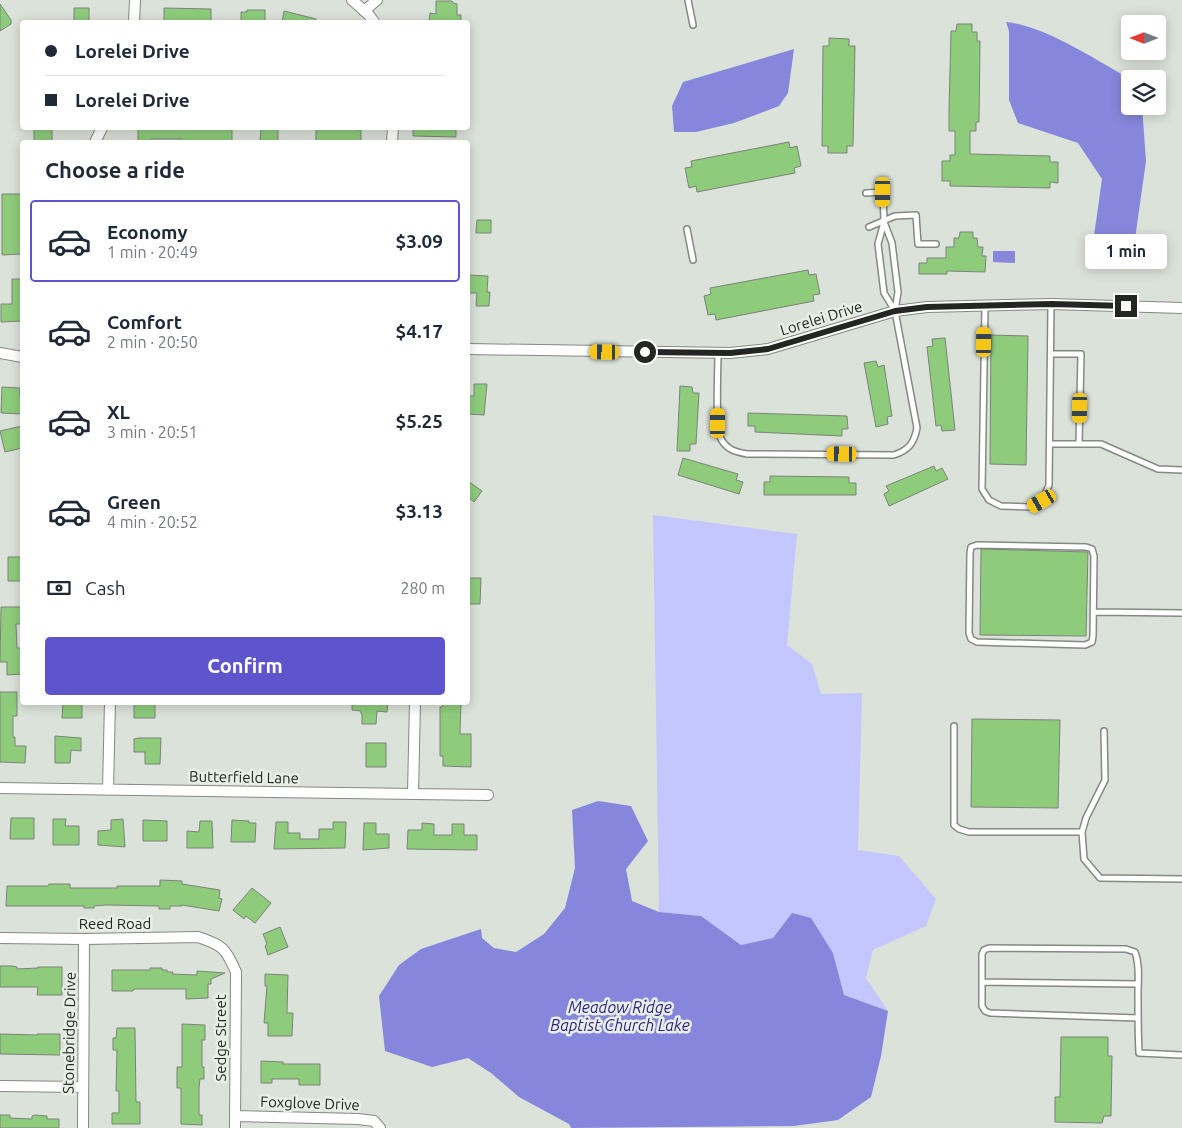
<!DOCTYPE html>
<meta charset="utf-8">
<style>
body{margin:0;font-family:Ubuntu,sans-serif;background:#f2f2f3;color:#1f2937;height:100vh;display:flex;flex-direction:column;font-size:19px;white-space:nowrap}
*{box-sizing:border-box;margin:0}
p{font-size:16px;color:#747a83}
.icon{flex:none;width:28px;height:28px;fill:none;stroke:currentColor;stroke-width:2;stroke-linecap:round;stroke-linejoin:round}
.map{position:relative;flex:1;overflow:hidden}
.sheet{position:absolute;left:20px;top:140px;width:450px;height:565px;display:flex;flex-direction:column;background:#fff;border-radius:5px;box-shadow:0 2px 12px #0003}
.sheet>*{flex:none}
.top-card{position:absolute;left:20px;top:20px;width:450px;height:110px;border-radius:5px;box-shadow:0 2px 12px #0003;display:grid;align-content:center;height:110px;padding:0 25px;background:#fff}
.needle{width:32px;rotate:270deg}
.controls{position:absolute;left:1121px;top:15px;display:grid;gap:10px}
.controls a{display:grid;place-items:center;width:45px;height:45px;border-radius:5px;background:#fff;box-shadow:0 2px 12px #0003;font-size:25px}
.end{position:absolute;width:22px;height:22px;margin:-11px;border:6px solid #232622;background:#fff;box-shadow:0 0 0 2px #fff}
.from{border-radius:50%}
.bubble{position:absolute;height:35px;border-radius:5px;background:#fff;box-shadow:0 2px 12px #0003;font-size:16px;font-weight:700;line-height:35px;text-align:center}
.car{position:absolute;width:15px;height:30px;margin:-15px -8px;border-radius:6px;box-shadow:0 0 4px 1px #0007;background:linear-gradient(#f5c518 24%,#345 0 40%,#f5c518 0 76%,#345 0 86%,#f5c518 0)}
.top-card b{display:flex;align-items:center;gap:18px;height:48px;font-size:19px}
.top-card b+b{border-top:1px solid #e0e1e3}
.top-card i{width:12px;height:12px;background:#1f2937}
ul{padding:0;list-style:none}
li{display:flex;align-items:center;gap:15px;height:82px;margin:0 10px 8px;padding:0 15px;border:2px solid transparent;border-radius:5px}
li div{flex:1}
li b{display:block;font-size:19px}
li em{font-style:normal;font-weight:700}
li.selected{border-color:#5e55cd}
li>.icon{width:45px;height:45px;stroke-width:1.5}
h2{padding:0 25px;font-size:22px;line-height:60px}
.pay{display:flex;align-items:center;gap:12px;height:55px;padding:0 25px;font-size:19px}
.pay p{margin-inline-start:auto}
.action{display:flex;gap:10px;margin-top:auto;padding:10px 25px}
.action a{flex:1;height:58px;border-radius:5px;background:#5e55cd;color:#fff;font-size:20px;font-weight:700;line-height:58px;text-align:center}
.map>svg:first-child{display:block}
</style>
<div class="map">
<svg width="1182" height="1128" viewBox="0 0 1182 1128">
<rect width="100%" height="100%" fill="#dbe2d9"/>
<path fill="#c4c7fe" d="M653,515L797,534L787,645L812,664L821,694L862,693L858,850L899,856L936,899L926,926L873,950L866,978L888,1011L844,995L833,953L792,913L773,939L741,945L701,916L659,912Z"/>
<path fill="#8687dc" d="M1006,22C1045,26 1096,60 1130,79V106H1142L1146,161L1135,239L1100,242L1094,236L1102,179L1078,143L1018,123L1009,100V31Z
M794,49L788,93L779,106L734,123L696,132H674L672,106L683,82Z
M993,251H1015V263L993,262Z
M598,801L631,806L648,841L626,869L632,901L659,912L701,916L741,945L773,938L792,913L811,918L833,953L844,995L888,1011L881,1056L871,1097L838,1120L794,1126L571,1128L569,1124L519,1097L491,1073L468,1058L432,1067L385,1051L379,996L399,965L421,949L481,929L482,938L494,948L516,952L544,934L565,908L575,868L572,810Z"/>
<path fill="#8ecc7c" stroke="#7c837a" d="M436,1H452L453,3L457,4V15H461V22H429L430,13L436,14Z
M0,4L11,20V24L0,31Z
M74,8H89V22H74Z
M164,8L211,9V22H164Z
M247,10H265V22H241V12H247Z
M284,11L316,19V22H282Z
M957,24H972V32H977V41H980L979,122H976V131H970V154L1050,156V162H1058V183L1050,182V188L950,186V181H942V161H950V155H955V131H949V109L951,31H956Z
M829,38L849,39V46H855L853,146H847V153H828V146H822L823,46H829Z
M34,128H52V142H34Z
M138,128H232V141L181,142V139H151V142H138Z
M261,128H278V141H260Z
M316,128H359V130H361V142H316Z
M413,128H456V137L413,136Z
M789,142L790,148L797,146L801,166L794,168L795,173L697,192L696,186L689,188L685,168L692,167L691,161Z
M2,194H22L21,254L2,255Z
M477,220H491V233H476Z
M960,232H973V238H977L978,247H983L982,256H986L985,272L947,271V274H919V263H927V258H946V247H954V238H959Z
M808,270L809,275L816,274L820,294L813,295L814,301L716,320L715,314L708,315L704,296L711,294L710,288Z
M468,275L488,276L487,292H490L489,306H476L477,293H468Z
M12,279H22V321L1,322V304H12Z
M991,335L1028,336L1026,465L990,464Z
M945,338L955,430L942,431L941,425L936,426L927,347L933,346L932,339Z
M876,361L878,367L884,365L892,416L887,417L888,424L876,427L864,363Z
M474,384H487L484,415L468,414V396H474Z
M680,386L692,387L693,393H699L696,444H690V451H677Z
M2,387L20,388V397H22V414L1,413Z
M748,413L847,416L848,429H842V436L755,432V426H748Z
M22,426V448L5,452L0,431Z
M683,458L738,474L736,480L743,482L739,494L678,475Z
M934,466L936,471L942,468L948,479L889,506L884,494L889,491L886,486Z
M770,476L849,477V483H856V495H764V482H770Z
M468,481L482,491L474,502L468,497Z
M981,549L1088,552L1086,636L980,635Z
M8,557H22V581H8Z
M468,578H481L480,604H468Z
M1,607H22V624H16L17,648H22V674L7,675V662H0Z
M0,692H17V716H13V737H15V746H26L25,763L0,762Z
M63,702L82,703V718H62Z
M134,702H155V718H134Z
M352,702H388L387,712L377,711L376,724H362V714H361V711L352,710Z
M443,702H461L460,734H471V767L443,766V756H440V707H442Z
M972,719L1060,720L1058,808L971,807Z
M55,736L81,738V751L71,750L70,763H55Z
M138,738H161L160,764H145V752H134V739Z
M366,743H386V767H366Z
M11,818H34V839H10Z
M53,819H66L65,826H79V845H53Z
M123,819L125,847L98,845V831L111,830V820Z
M143,820L167,821V841H143Z
M232,820L249,821V823H256L255,842H231Z
M200,821H212L213,848H187V831L199,832Z
M276,822H288V833H300V839H319V829H333V822H346L345,848L274,849Z
M364,823H376V834H389V848L363,850Z
M422,823L434,824V835H452V824H464V835H477V850L407,849L408,830H422Z
M160,880L182,881V884L220,890L219,898L222,899L219,911L182,905V906H170V909H159V906L106,905L94,906V908H84V906H6L7,886H48L49,884H70V888H117V886H160Z
M252,888L271,903L255,923L246,916L244,919L233,910Z
M280,927L288,947L268,955L265,946L267,944L263,934Z
M0,966H12L17,967V969L38,968V967H62V995H37L38,987H0Z
M150,968H162V970H167V972H173L172,974L197,975V971L225,973L211,979V984H208V998L186,999V989H134L133,991H112V970H150Z
M265,974L288,975L287,1013H293L292,1036H268V1023H264L267,986H265Z
M182,1024L205,1025V1040H202V1067H204V1079H200L199,1088V1115H202V1125L181,1124V1088H177V1067H182Z
M117,1028H135L136,1102H140V1124H112V1113H119V1091H116L117,1050H113V1038H116Z
M0,1034L37,1035V1034H60V1055L0,1054Z
M1061,1037H1108V1056H1112L1111,1116H1104L1102,1123L1055,1122V1097H1060Z
M261,1061L283,1062V1064H320V1085H299V1079H272V1083H261Z
M0,1115H10V1118L32,1119V1116L35,1115L47,1116V1119H59V1128H0Z"/>
<g fill="none" stroke-linecap="round" stroke-linejoin="round">
<g stroke="#838a81" stroke-width="8">
<path id="service" d="M688,0L693,25
M866,193L883,192L884,222L878,244L884,293L895,311
M869,227L895,216L916,215L918,244H936
M687,229L693,260
M985,306L982,489L989,500L1001,506L1032,507L1042,501L1049,485L1051,304
M718,353C718,370 715,428 721,439C727,450 736,452 747,454L894,455C909,450 914,443 917,428L895,311L898,292L892,243L884,222
M1051,354H1081L1079,444
M1050,444H1101L1158,469L1182,470
M977,545L1086,547L1092,549L1094,556L1093,636L1092,642L1085,645L977,642L971,639L969,633L970,553L971,547Z
M1094,612L1182,613
M954,726V825L959,829L969,832H1082
M1104,731L1105,780L1086,818L1082,832L1084,859L1100,878L1182,879
M982,982L1138,984
M1138,1018L990,1013L985,1011L982,1006V954L984,950L989,948L1126,949L1135,952C1140,965 1138,980 1138,994C1138,1014 1138,1033 1139,1053L1182,1055"/>
</g>
<g stroke="#838a81" stroke-width="12">
<path id="minor" d="M352,0L369,15L374,22
M364,11L377,0
M134,22L135,0
M95,142L102,128
M392,142L393,128
M468,349L730,353L768,349L895,311L927,307L1051,304L1182,308
M0,353L22,357
M0,788L488,795
M108,790L110,702
M413,794L415,702
M0,938L84,939L198,937C223,945 226,949 236,972L235,1128
M0,1086L83,1087
M235,1116L358,1119L374,1121L380,1128
M83,1128L84,939"/>
</g>
<use href="#service" stroke="#fff" stroke-width="5"/>
<use href="#minor" stroke="#fff" stroke-width="10"/>
</g>
<g fill="none" stroke-linecap="round" stroke-linejoin="round">
<path stroke="#232622" stroke-width="6" d="M645,352L730,353L768,349L895,311L927,307L1052,304L1126,306"/>
</g>
<g text-anchor="middle" dominant-baseline="central" stroke-width="5" stroke-linejoin="round" paint-order="stroke">
<g font-size="15" fill="#232622" stroke="#e8f0e6">
<text transform="translate(821 318) rotate(-17)">Lorelei Drive</text>
<text transform="translate(244 777) rotate(1)">Butterfield Lane</text>
<text x="115" y="923">Reed Road</text>
<text transform="translate(69 1033) rotate(-89)">Stonebridge Drive</text>
<text transform="translate(220 1038) rotate(-90)">Sedge Street</text>
<text transform="translate(310 1103) rotate(2)">Foxglove Drive</text>
</g>
<g font-size="16" font-style="italic" fill="#301f82" stroke="#e8f0e6">
<text x="620" y="1007">Meadow Ridge<tspan x="620" dy="18">Baptist Church Lake</tspan></text>
</g>
</g>
</svg>
<div class="controls">
<a><svg class="needle" viewBox="-14 -14 28 28"><path d="M0-13l5 13h-10z" fill="#e53935"/><path d="M0 13l5-13h-10z" fill="#747a83"/></svg></a>
<a><svg class="icon" aria-label="layers" viewBox="0 0 24 24"><path d="M12 4l9 5-9 5-9-5zM3 14l9 5 9-5"/></svg></a>
</div>
<i class="end from" style="left:645px;top:352px"></i>
<i class="end" style="left:1126px;top:306px"></i>
<div class="bubble" style="left:1085px;top:234px;width:82px">1 min</div>
<i class="car" style="left:883px;top:192px;rotate:180deg"></i>
<i class="car" style="left:984px;top:342px;rotate:1deg"></i>
<i class="car" style="left:605px;top:352px;rotate:271deg"></i>
<i class="car" style="left:1080px;top:408px;rotate:181deg"></i>
<i class="car" style="left:718px;top:423px;rotate:0deg"></i>
<i class="car" style="left:842px;top:454px;rotate:271deg"></i>
<i class="car" style="left:1042px;top:501px;rotate:240deg"></i>
<div class="top-card">
<b><i class="from"></i>Lorelei Drive</b>
<b><i></i>Lorelei Drive</b>
</div>
<section class="sheet">
<h2>Choose a ride</h2>
<ul>
<li class="selected"><svg class="icon" aria-label="car" viewBox="0 0 24 24"><path d="M5 17H2v-5l4-1 3-4h7l3 4 3 1v5h-3M9 17h6M6 11h13"/><circle cx="7" cy="17" r="2"/><circle cx="17" cy="17" r="2"/></svg><div><b>Economy</b><p>1 min · 20:49</p></div><em>$3.09</em></li>
<li><svg class="icon" aria-label="car" viewBox="0 0 24 24"><path d="M5 17H2v-5l4-1 3-4h7l3 4 3 1v5h-3M9 17h6M6 11h13"/><circle cx="7" cy="17" r="2"/><circle cx="17" cy="17" r="2"/></svg><div><b>Comfort</b><p>2 min · 20:50</p></div><em>$4.17</em></li>
<li><svg class="icon" aria-label="car" viewBox="0 0 24 24"><path d="M5 17H2v-5l4-1 3-4h7l3 4 3 1v5h-3M9 17h6M6 11h13"/><circle cx="7" cy="17" r="2"/><circle cx="17" cy="17" r="2"/></svg><div><b>XL</b><p>3 min · 20:51</p></div><em>$5.25</em></li>
<li><svg class="icon" aria-label="car" viewBox="0 0 24 24"><path d="M5 17H2v-5l4-1 3-4h7l3 4 3 1v5h-3M9 17h6M6 11h13"/><circle cx="7" cy="17" r="2"/><circle cx="17" cy="17" r="2"/></svg><div><b>Green</b><p>4 min · 20:52</p></div><em>$3.13</em></li>
</ul>
<div class="pay"><svg class="icon" aria-label="cash" viewBox="0 0 24 24"><path d="M3 7h18v10H3z"/><circle cx="12" cy="12" r="2"/></svg>Cash<p>280 m</p></div>
<div class="action"><a>Confirm</a></div>
</section>
</div>
